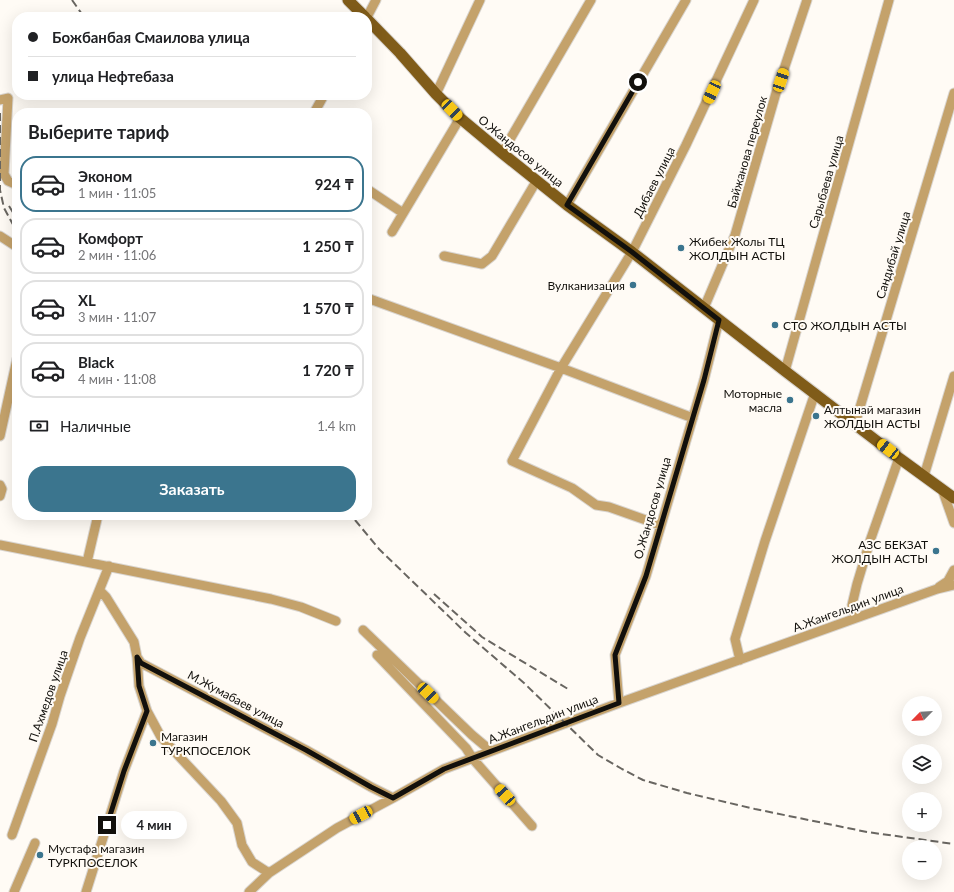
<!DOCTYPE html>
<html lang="ru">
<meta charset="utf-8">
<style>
body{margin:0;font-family:Lato,sans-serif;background:#f6f6f6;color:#202124;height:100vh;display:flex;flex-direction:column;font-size:15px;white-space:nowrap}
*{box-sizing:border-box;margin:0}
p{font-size:13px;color:#757577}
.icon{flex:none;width:22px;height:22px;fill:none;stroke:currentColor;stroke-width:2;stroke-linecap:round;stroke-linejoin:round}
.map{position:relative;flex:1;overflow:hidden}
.drawer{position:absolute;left:12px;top:108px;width:360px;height:412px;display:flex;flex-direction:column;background:#fff;border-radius:16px;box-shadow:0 4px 16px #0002}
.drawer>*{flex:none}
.guide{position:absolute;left:12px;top:12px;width:360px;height:88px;border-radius:16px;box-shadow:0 4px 16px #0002;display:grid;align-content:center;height:88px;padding:0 16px;background:#fff}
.needle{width:26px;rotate:246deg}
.tools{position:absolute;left:902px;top:696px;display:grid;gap:8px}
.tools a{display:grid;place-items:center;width:40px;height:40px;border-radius:50%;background:#fff;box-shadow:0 4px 16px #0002;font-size:20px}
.end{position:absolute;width:18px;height:18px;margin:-9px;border:5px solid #12100c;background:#fff;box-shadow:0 0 0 2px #fff}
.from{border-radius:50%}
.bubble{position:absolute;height:28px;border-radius:14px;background:#fff;box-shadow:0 4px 16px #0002;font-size:13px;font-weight:700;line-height:28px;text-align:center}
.car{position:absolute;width:12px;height:24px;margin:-12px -6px;border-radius:5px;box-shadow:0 0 3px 1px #0007;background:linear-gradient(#f5c518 24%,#345 0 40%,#f5c518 0 76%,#345 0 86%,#f5c518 0)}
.guide b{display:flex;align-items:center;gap:14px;height:38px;font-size:15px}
.guide b+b{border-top:1px solid #e0e0e0}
.guide i{width:10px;height:10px;background:#202124}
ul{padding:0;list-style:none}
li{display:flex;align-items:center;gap:12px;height:56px;margin:0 8px 6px;padding:0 8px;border:2px solid #e0e0e0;border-radius:16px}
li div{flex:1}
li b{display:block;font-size:15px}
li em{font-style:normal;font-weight:700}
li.current{border-color:#3b758e}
li>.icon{width:36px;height:36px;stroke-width:1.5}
h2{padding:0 16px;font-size:18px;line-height:48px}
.pay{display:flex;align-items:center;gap:10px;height:44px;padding:0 16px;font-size:15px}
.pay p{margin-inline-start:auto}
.primary-button{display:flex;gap:8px;margin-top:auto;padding:8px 16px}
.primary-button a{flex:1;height:46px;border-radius:16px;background:#3b758e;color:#fff;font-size:16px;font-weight:700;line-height:46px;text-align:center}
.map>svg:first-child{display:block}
</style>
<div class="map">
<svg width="954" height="892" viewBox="0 0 954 892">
<rect width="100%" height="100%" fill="#fffbf5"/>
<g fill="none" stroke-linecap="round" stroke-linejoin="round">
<g stroke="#d9d5d0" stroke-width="11">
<path id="minor" d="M367,17L376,0
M436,94L480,0
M0,100L8,98L4,174L8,181L17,185
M314,113L324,95
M502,153L591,0
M367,189L403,213
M567,205L686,0
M392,232L460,118
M0,236L17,247
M444,256L482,264L492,256L537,180
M367,298L561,368L693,418
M704,308L735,235L776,93L807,0
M785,371L889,0
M855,424L954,93
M0,436L17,359
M924,476L954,376
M0,485L2,489L0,496
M942,489L954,523
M660,525L609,507L596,505L572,488L512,461L561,368L632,252L686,145L754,0
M0,545L271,599L301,607L336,621
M87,562L98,515
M939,587L948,581L954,570
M100,591L106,597L134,642L137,657L141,663L306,750L371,787L393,798
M855,618L852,605L857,584L870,541L899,458
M363,630L472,735L491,751
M377,655L466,748L473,759L532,826
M137,657L139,686L147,711L161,737L221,801L237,823L242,845L252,862L269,873
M740,660L735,639L765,541L815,393
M619,703L615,655L646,576L704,380L719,320
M12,835L52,724L60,696L80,638L109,566
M14,892L35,843
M86,892L124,771L147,711
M249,892L269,873L337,828L393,798L444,769L619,703L937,589L954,585"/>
</g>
<g stroke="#d9d5d0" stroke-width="13">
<path id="major" d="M348,0L365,17
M367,19L400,53L436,94L460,118L502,153L567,205L632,252L785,371L899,458L954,498"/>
</g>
<use href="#minor" stroke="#c4a26b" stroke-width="9"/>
<use href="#major" stroke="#805c19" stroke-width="11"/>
<path stroke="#696661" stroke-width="2" stroke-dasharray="8 4" stroke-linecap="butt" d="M72,0L84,17
M0,113V190L4,208L17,232
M9,206L17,219
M355,520L379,549L466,633L524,683L598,755L622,769L643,780L687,793L755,809L867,832L954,844
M434,594L482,637L568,689"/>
</g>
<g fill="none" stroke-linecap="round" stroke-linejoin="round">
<path stroke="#12100c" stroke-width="5" d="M107,825L124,771L147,711L139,686L137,657L141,663L306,750L371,787L393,798L444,769L619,703L615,655L646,576L704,380L719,320L632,252L567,205L638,82"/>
</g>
<g fill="#3b758e" stroke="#fffbf5" stroke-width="1.5">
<circle cx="681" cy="248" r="4"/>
<circle cx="633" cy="285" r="4"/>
<circle cx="775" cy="325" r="4"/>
<circle cx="790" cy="400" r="4"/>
<circle cx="816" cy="416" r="4"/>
<circle cx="936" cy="551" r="4"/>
<circle cx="153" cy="743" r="4"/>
<circle cx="40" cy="855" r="4"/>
</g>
<g text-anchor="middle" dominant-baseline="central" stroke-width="4" stroke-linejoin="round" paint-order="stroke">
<g font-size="12" fill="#12100c" stroke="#fffbf5">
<text transform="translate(521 151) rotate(39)">О.Жандосов улица</text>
<text transform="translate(747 152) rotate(-74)">Байжанова переулок</text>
<text transform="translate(654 182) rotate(-63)">Дибаев улица</text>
<text transform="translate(826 182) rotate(-74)">Сарыбаева улица</text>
<text transform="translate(893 255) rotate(-73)">Сандибай улица</text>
<text transform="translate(652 508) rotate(-74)">О.Жандосов улица</text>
<text transform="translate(848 608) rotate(-20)">А.Жангельдин улица</text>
<text transform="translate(48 696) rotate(-71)">П.Ахмедов улица</text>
<text transform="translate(236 699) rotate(28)">М.Жумабаев улица</text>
<text transform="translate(543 719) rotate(-21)">А.Жангельдин улица</text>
</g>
<g font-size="12" fill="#12100c" stroke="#fffbf5" text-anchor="start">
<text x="689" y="241">Жибек Жолы ТЦ<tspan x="689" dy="14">ЖОЛДЫН АСТЫ</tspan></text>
<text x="625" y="285" text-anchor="end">Вулканизация</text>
<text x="783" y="325">СТО ЖОЛДЫН АСТЫ</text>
<text x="782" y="393" text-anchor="end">Моторные<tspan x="782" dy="14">масла</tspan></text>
<text x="824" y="409">Алтынай магазин<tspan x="824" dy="14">ЖОЛДЫН АСТЫ</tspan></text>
<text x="928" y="544" text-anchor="end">АЗС БЕКЗАТ<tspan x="928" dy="14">ЖОЛДЫН АСТЫ</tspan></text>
<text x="161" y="736">Магазин<tspan x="161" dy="14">ТУРКПОСЕЛОК</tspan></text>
<text x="48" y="848">Мустафа магазин<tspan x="48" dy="14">ТУРКПОСЕЛОК</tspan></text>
</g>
</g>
</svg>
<div class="tools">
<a><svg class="needle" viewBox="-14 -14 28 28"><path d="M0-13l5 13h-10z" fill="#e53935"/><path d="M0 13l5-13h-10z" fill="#757577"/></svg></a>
<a><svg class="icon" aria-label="layers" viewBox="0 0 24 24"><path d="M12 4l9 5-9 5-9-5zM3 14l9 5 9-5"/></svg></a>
<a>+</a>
<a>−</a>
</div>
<i class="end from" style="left:638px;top:82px"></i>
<i class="end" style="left:107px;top:825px"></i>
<div class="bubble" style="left:121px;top:811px;width:66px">4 мин</div>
<i class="car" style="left:781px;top:80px;rotate:18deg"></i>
<i class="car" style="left:712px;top:92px;rotate:205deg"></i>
<i class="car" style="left:452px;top:110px;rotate:136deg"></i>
<i class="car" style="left:888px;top:449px;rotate:308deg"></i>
<i class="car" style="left:428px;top:693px;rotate:134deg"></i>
<i class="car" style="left:505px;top:795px;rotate:318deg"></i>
<i class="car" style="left:361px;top:815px;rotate:242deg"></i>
<div class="guide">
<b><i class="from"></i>Божбанбая Смаилова улица</b>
<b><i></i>улица Нефтебаза</b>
</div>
<section class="drawer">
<h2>Выберите тариф</h2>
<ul>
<li class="current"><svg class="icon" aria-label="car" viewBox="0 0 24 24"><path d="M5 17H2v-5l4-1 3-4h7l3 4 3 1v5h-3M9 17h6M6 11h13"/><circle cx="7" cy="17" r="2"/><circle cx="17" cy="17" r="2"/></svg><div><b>Эконом</b><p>1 мин · 11:05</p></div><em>924 ₸</em></li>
<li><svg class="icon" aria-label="car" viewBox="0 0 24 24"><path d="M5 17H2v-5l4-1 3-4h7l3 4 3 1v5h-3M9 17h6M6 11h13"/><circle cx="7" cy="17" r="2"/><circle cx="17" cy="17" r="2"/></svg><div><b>Комфорт</b><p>2 мин · 11:06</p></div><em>1 250 ₸</em></li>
<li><svg class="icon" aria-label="car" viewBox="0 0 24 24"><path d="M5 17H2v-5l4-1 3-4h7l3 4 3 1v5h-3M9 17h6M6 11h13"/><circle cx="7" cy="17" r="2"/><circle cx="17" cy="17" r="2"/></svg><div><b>XL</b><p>3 мин · 11:07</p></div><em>1 570 ₸</em></li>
<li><svg class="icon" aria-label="car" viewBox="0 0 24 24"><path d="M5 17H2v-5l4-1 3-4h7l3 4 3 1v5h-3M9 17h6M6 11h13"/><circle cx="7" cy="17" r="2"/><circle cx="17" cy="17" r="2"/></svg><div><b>Black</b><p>4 мин · 11:08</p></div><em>1 720 ₸</em></li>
</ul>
<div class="pay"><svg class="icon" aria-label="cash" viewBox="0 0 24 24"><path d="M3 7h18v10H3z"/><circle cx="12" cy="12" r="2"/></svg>Наличные<p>1.4 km</p></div>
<div class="primary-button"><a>Заказать</a></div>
</section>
</div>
